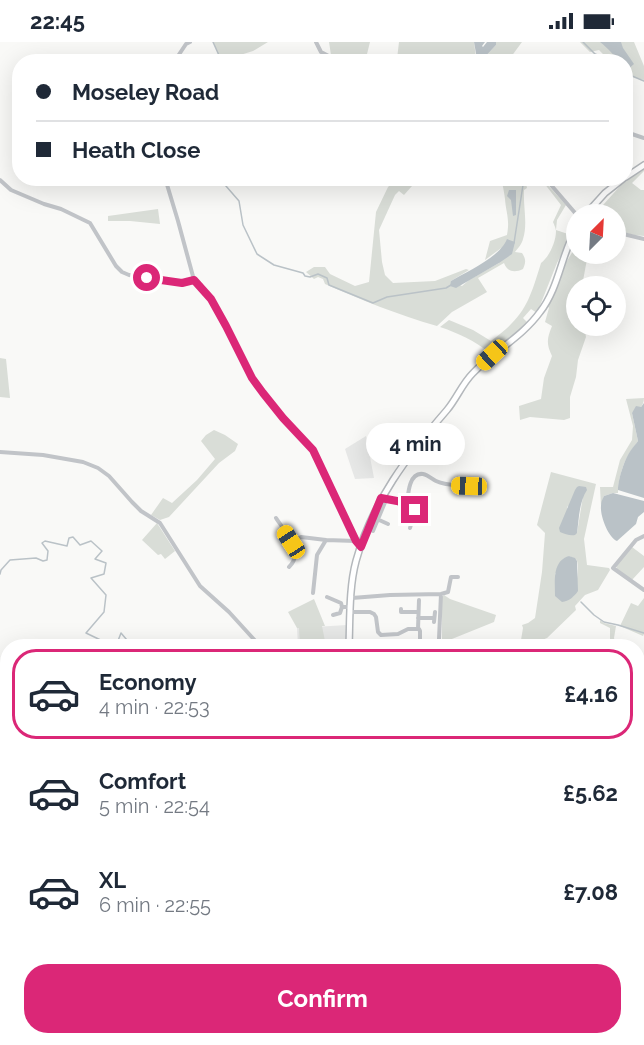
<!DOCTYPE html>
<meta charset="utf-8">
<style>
body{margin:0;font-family:Raleway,sans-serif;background:#f6f6f7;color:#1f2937;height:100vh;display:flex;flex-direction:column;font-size:22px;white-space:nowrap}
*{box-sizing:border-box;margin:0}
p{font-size:20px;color:#747a83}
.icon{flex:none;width:33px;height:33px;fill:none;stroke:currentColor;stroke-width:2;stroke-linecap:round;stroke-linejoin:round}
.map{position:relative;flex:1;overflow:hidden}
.side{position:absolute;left:0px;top:597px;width:645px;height:406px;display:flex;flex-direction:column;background:#fff;border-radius:24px 24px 0 0;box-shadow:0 6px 24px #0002}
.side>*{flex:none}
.banner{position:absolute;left:12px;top:12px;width:621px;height:132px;border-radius:24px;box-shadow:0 6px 24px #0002;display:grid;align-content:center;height:132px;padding:0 24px;background:#fff}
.needle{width:39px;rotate:24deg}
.buttons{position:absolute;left:566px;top:162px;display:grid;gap:12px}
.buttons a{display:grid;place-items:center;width:60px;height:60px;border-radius:50%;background:#fff;box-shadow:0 6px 24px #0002;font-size:30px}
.end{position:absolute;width:27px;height:27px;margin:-14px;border:8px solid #db2777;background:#fff;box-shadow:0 0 0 3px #fff}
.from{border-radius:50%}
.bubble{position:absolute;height:42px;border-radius:21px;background:#fff;box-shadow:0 6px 24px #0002;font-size:20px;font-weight:700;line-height:42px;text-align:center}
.car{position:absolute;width:18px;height:36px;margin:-18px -9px;border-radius:8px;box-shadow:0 0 4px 2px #0007;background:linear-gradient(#f5c518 24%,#345 0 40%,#f5c518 0 76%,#345 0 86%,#f5c518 0)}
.banner b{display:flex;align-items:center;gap:21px;height:57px;font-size:22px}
.banner b+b{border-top:2px solid #e0e1e3}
.banner i{width:15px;height:15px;background:#1f2937}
ul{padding:10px 0 0;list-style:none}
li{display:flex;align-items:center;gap:18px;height:90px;margin:0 12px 9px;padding:0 12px;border:3px solid transparent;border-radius:24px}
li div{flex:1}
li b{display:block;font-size:22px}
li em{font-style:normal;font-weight:700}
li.active{border-color:#db2777}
li>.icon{width:54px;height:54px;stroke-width:1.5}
.action{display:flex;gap:12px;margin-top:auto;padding:12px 24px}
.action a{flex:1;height:69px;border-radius:24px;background:#db2777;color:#fff;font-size:24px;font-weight:700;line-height:69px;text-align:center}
.status{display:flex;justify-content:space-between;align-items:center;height:42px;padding:0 30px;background:#fff;direction:ltr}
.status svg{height:16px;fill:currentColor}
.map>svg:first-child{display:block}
</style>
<div class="status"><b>22:45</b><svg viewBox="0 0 49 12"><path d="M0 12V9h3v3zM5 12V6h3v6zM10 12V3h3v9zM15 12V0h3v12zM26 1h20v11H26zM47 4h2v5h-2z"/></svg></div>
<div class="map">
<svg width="644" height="1003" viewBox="0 0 644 1003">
<rect width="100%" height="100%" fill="#f9f9f7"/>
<path fill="#e7e8e7" d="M366,394L374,436L355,437L345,407Z
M347,583V602L337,604H331L327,599L298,604L297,586Z"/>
<path fill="#d9ddd7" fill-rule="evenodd" d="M213,0H268L253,9L221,19Z
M329,0H370L365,20L344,19L331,13Z
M387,0H474L476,16L483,17L496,3V0H522L508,19L405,20L397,17L399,0Z
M580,0H634L644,24V38L626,33V20L610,19L599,8L590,10Z
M644,126V129L632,141L641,148H644V194L634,193L615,188V172H595L621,143Z
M402,137H409L407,140L412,144L404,153L399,149L395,153L379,188L382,220L385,233L393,241L435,239L466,227L469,228L451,239L462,244L469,238L499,221L504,204L485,218L490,199L507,193C510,177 506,171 505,157C504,150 503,143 501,137H525L527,146L524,148C523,164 528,182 523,197C522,202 518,206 515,210L522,211C526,217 526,220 523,227C515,231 507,230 504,221L478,236L487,250L452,270L437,284C398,273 362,258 325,242L323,237L318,235L314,237L306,230L314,225H325L330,232L355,244L369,240L376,170L388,145L393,140Z
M540,137H548L545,140L566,163L557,178L556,188L571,193L557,221L537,271L531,267L523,276L528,281L490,311C475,299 458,291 440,285L449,278L473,288L491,299C525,274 529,260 541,221C549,215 556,200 556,189C556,187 554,182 553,180L561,163L544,141L540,140Z
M158,167L160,182L130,179H108V174Z
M576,204V212H588L582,244H576V284H584L586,295L578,318L576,335L570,355V376L564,378L530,375L520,378L519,364L541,357L544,336L552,314C546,302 547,296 552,284L545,280L549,266L547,263L556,248L564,224Z
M0,316L6,317L10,356L0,355Z
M644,356C644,365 638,367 632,371L638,399C636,402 634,405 632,407C623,419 618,438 618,451H613L604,454L601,464L600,445H613L620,418L632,398L633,384L626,357Z
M214,388L225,393L238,402L235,409L219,421L169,475L160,478L151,473L163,456L172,461L197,438L215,417L201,399L206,393Z
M551,430L596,442L584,497L587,523L609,526L610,528L598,548L585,553L575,564L576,568L547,596L542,598L540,604H520L523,586L522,583L528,581L535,576L542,530L545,491L537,483ZM583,454L577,491L567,465ZM569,514C573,516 576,516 577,519C580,528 575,547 573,555L555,532Z
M157,481L175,509L165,517L161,512L158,513L142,498Z
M632,505L644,514V525L632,538L617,527L616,524Z
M444,553L450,557L496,573L494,580L442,601V555Z
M644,556V592L643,594L620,584L631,561L638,564Z
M314,557L325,584H322L325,599L300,602L299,586H297L288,570Z
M600,578L604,581L616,584L614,596L616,604H610V586L600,581Z
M644,745V914L638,919V754Z
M7,870V904L0,907V871Z
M352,996H384L382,1003H349L352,1001Z"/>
<path fill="#bac2c7" d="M474,0H485L482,4L483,5L487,0H496V3L483,17H477Z
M600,0H621L623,6L634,22L628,27L626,24V20L620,19C613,13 608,6 600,0Z
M509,148H516V173L513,174L511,158L507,154Z
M507,197L515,200L512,212L499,221L456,246L450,244L451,239C468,229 500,215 507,197Z
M644,361V456L618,448C618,437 625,416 631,408C633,405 636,402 638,399L632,371L636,364L641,365Z
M579,444L586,445L587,448C579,460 579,477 577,491L575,493C570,494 565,492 560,490L559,486L575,448L577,445Z
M613,451L644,459V470L638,475L636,482L617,499C608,495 600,474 601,464C601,460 602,458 604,454Z
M569,514L575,516L577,519L578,549C574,555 569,559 562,560L555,554C555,539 552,519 569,514Z
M644,654V741L638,751L639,672Z"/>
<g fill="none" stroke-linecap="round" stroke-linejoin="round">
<path stroke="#bac2c7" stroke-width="1.5" d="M213,0L222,20
M583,0L595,12L615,20
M595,13L597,20
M626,29L632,34L644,39
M219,136L239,159L243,183L257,212L274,223L303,231L305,234L310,235L318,232L327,236L329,243L373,261L387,255L446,246L451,243
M514,201L523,143L519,136
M0,532L1,528L10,518L36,516L43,519L47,518L48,509L42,501L45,499L67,504L69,496L73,495L80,503L91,499L102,509L95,517L106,521L104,532L91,536L106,553L104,570L86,591L113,604
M581,560L594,573L604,580L618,583L644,591
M116,604L121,591L132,604
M170,604L171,602L173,604
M0,874L8,871
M73,996L88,998L104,1003
M0,1003C14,1003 25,999 39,996"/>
<path stroke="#bac2c7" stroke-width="4" d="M232,1003L234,996"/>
<g stroke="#b4b8bc" stroke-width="8">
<path id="major" d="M626,135L644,123
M586,172L605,151L624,136
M349,604C350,577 349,545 356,519C372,460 408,413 447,368C457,356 462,342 473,331C494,309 522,295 540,270C559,246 561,213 576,187
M294,1003L295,996"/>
</g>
<path stroke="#c1c4c8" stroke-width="4" d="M316,0L321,10L340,20
M174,20L186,2L190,0
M626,90L644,96
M165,136L178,179L194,238L211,257L226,284L252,336L263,351L296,391L313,408L356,499L360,505
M545,136L576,172
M0,138L11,148L44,162L61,167L90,181L116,224L122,230L129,233L182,241L194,238
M615,190L644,197
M0,410L43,413L83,420L98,426L109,434L132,460L141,469L160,481L200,544L229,570L260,604
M386,458L397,459L413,464L415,469L410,486
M407,462C408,452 409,430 423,432C428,433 432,437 436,439C446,444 458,443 469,444
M276,476C285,490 305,510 289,525
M377,477L388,482
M373,489L386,458H384
M644,494L636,498L613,526L644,548
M291,500L301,495L326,498
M313,551L317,513L326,498L356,499
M441,552L439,597L440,601L443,602
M327,555L341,561L342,565H350
M352,556L390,553L441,552L448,550L451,535H458
M401,567V570H418
M350,570H370L374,572L376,575L378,590L381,593L398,592L408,587H419L420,589V603
M333,573L340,571L342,565
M418,576H434
M434,580L435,570
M418,587L419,558
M0,741L8,747
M0,824L8,822
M0,908L8,905
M638,944L644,941
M638,994L639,987V977
M618,996L619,1003"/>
<use href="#major" stroke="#fff" stroke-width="5"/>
</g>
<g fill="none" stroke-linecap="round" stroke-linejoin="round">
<path stroke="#db2777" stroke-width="8" d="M147,236L182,241L194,238L211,257L226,284L252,336L263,351L283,376L313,408L356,499L361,505L381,456L397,459L412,464L415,468"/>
</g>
</svg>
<div class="buttons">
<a><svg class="needle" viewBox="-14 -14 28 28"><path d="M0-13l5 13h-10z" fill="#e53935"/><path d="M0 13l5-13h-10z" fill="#747a83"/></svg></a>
<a><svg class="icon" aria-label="locate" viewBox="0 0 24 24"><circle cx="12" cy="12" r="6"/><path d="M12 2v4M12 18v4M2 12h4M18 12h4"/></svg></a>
</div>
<i class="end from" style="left:147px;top:236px"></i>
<i class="end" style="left:415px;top:468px"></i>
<div class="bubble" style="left:366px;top:381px;width:99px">4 min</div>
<i class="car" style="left:492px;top:313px;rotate:227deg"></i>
<i class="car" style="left:469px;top:444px;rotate:272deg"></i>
<i class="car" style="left:291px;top:500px;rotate:327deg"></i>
<div class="banner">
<b><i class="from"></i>Moseley Road</b>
<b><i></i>Heath Close</b>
</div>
<section class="side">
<ul>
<li class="active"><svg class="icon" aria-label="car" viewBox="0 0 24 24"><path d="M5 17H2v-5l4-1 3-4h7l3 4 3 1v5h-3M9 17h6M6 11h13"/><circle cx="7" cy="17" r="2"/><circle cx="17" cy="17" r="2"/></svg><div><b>Economy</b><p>4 min · 22:53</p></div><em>£4.16</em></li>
<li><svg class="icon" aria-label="car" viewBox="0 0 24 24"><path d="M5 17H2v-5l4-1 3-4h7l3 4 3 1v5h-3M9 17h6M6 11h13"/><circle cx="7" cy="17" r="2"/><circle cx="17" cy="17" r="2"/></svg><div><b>Comfort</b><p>5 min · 22:54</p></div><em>£5.62</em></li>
<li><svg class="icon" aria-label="car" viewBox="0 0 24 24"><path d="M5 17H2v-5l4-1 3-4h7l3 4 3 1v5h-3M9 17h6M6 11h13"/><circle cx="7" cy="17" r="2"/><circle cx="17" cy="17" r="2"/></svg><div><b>XL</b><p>6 min · 22:55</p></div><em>£7.08</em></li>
</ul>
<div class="action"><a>Confirm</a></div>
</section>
</div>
